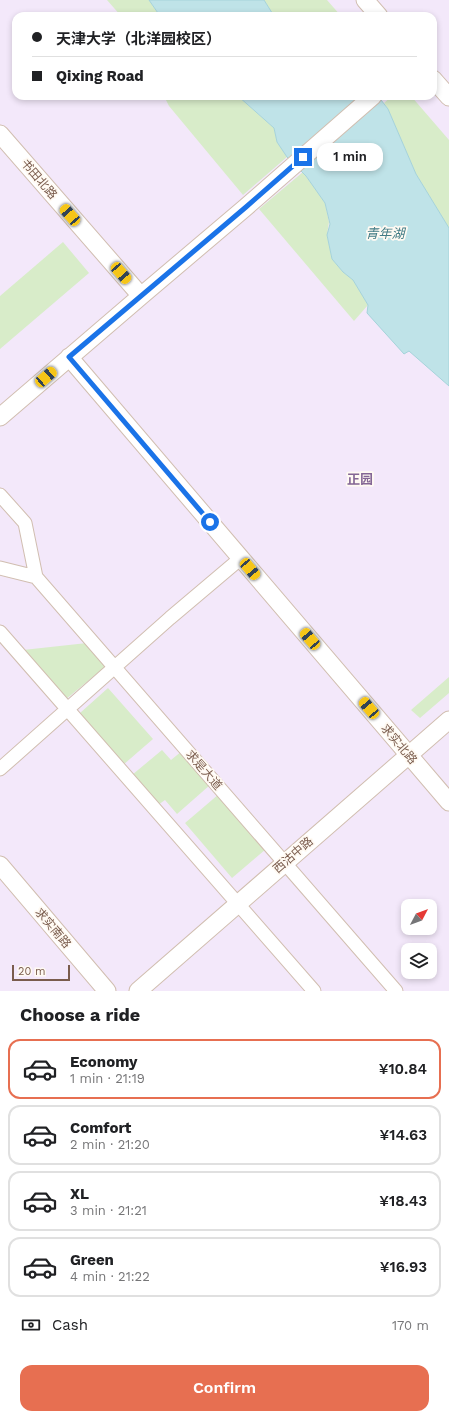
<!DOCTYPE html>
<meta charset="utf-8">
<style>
body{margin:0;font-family:"Work Sans","Noto Sans SC",sans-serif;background:#f2f2f2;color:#202124;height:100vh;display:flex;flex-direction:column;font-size:15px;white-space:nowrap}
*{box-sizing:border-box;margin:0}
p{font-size:13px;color:#757577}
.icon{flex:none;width:22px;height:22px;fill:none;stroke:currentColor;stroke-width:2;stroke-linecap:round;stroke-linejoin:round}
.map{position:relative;height:991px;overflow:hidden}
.drawer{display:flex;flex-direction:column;background:#fff;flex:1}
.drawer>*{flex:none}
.banner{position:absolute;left:12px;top:12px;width:425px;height:88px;border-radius:12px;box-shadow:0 2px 6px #0003;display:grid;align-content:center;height:88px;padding:0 20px;background:#fff}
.needle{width:26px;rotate:49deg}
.buttons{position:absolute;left:401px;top:899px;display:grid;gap:8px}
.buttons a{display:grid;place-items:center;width:36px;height:36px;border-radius:8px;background:#fff;box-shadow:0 2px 6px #0003;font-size:20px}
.scale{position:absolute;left:12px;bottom:10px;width:58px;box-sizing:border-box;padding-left:4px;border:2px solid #7a5c4d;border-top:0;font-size:11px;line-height:14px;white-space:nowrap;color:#7a5c4d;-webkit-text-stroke:3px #fffaf3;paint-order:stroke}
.end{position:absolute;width:18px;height:18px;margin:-9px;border:5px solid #1a73e8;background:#fff;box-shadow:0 0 0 2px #fff}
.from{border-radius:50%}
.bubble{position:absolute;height:28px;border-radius:12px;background:#fff;box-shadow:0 2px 6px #0003;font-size:13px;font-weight:600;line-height:28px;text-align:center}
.car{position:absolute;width:12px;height:24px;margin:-12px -6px;border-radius:5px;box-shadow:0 0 3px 1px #0007;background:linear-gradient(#f5c518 24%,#345 0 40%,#f5c518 0 76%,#345 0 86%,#f5c518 0)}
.banner b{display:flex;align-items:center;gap:14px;height:38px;font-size:15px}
.banner b+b{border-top:1px solid #e0e0e0}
.banner i{width:10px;height:10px;background:#202124}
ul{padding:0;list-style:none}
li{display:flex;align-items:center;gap:12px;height:60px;margin:0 8px 6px;padding:0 12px;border:2px solid #e0e0e0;border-radius:12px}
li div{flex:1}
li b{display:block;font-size:15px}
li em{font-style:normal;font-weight:600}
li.selected{border-color:#e76f51}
li>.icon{width:36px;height:36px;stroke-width:1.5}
h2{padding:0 20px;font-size:18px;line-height:48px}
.pay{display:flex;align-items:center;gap:10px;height:44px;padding:0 20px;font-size:15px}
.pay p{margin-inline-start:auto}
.cta{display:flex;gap:8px;margin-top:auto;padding:8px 20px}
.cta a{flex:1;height:46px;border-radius:12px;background:#e76f51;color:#fff;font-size:16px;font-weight:600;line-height:46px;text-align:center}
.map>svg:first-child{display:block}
</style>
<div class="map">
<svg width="449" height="991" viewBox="0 0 449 991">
<rect width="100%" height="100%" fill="#fdf6ec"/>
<path fill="#f3e8fa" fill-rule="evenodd" d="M0,0H449V991H0ZM16,16H433V96H16ZM408,906H430V928H408ZM408,950H430V972H408Z"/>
<path fill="#d8ecc9" d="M107,0H149L160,16H121Z
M264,0H327L341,16H274Z
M164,96H238L274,128L277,142L287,157L243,195L169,106Z
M392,96H411L449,140V228L416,174L388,109L384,103Z
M303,172L325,203L329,222L327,235L332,259L343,272L353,280L368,305L354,321L259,209Z
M63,242L89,273L0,349V296Z
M87,643L106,666L65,700L23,650Z
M449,677V693L420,718L411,710Z
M108,688L153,739L123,765L80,713Z
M162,750L171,760L182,751L210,785L177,814L165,800L158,805L132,775Z
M219,794L266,849L232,878L185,823Z"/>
<path fill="#bfe3e8" stroke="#a5d3da" d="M149,0H264L274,16H160Z
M238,96H378L388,109L416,174L449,228V386L409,351L404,354L367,313L368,305L353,280L343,272L332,259L327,235L330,224L325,203L306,176L287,157L277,142L274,128Z"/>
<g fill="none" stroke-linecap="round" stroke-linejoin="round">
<g stroke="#d1beb0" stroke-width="15">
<path id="pedestrian" d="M0,495L25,523L36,577
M0,568L36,577L396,991
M0,632L314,991
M0,769L170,618L241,558"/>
</g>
<g stroke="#d1beb0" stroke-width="19">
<path id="minor" d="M365,0L379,16
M433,79L449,97
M0,134L141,296
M69,357L449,802
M0,417L141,296L246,207L373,96
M0,865L107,991
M138,991L449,720"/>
</g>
<use href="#pedestrian" stroke="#fff" stroke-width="13"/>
<use href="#minor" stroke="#fff" stroke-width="17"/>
</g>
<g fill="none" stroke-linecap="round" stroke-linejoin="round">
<path stroke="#1a73e8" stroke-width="5" d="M210,522L69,357L246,207L303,157"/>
</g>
<g text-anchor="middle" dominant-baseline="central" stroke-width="3.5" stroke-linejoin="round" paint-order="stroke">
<g font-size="12" fill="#7a5c4d" stroke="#fffaf3">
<text transform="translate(39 179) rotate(49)">书田北路</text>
<text transform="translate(399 744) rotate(50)">求实北路</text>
<text transform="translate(204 770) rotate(49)">求是大道</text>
<text transform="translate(293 855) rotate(-41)">西沽中路</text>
<text transform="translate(53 928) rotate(50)">求实南路</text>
</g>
<g font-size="13" font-style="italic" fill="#437c86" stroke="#fffaf3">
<text x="385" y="233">青年湖</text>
</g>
<g font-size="13" font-weight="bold" fill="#846695" stroke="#fffaf3">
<text x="360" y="479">正园</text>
</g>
</g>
</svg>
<div class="buttons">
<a><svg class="needle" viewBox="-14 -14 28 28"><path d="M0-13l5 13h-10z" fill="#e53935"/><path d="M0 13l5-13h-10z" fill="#757577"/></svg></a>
<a><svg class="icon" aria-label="layers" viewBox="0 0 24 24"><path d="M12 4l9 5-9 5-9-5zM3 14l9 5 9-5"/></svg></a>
</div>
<div class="scale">20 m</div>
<i class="end from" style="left:210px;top:522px"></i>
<i class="end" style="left:303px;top:157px"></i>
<div class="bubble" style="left:317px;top:143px;width:66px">1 min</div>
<i class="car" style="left:70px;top:215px;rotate:319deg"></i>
<i class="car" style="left:121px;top:273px;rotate:139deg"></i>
<i class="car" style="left:46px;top:377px;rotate:49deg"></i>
<i class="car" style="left:250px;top:569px;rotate:140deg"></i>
<i class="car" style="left:310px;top:639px;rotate:320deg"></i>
<i class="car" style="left:369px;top:708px;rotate:320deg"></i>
<div class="banner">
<b><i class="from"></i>天津大学（北洋园校区）</b>
<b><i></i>Qixing Road</b>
</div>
</div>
<section class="drawer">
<h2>Choose a ride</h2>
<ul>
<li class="selected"><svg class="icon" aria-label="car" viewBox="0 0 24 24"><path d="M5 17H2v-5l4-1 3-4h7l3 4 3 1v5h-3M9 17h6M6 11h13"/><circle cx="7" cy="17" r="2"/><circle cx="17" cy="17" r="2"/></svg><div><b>Economy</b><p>1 min · 21:19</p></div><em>¥10.84</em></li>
<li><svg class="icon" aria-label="car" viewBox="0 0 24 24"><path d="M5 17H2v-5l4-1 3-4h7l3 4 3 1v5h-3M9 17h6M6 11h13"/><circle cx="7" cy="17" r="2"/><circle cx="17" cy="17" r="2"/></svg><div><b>Comfort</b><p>2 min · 21:20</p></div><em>¥14.63</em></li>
<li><svg class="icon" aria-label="car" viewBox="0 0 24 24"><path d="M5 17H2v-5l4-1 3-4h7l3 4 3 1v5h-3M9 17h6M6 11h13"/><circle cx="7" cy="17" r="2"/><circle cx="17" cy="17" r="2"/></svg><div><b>XL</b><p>3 min · 21:21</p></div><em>¥18.43</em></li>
<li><svg class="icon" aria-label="car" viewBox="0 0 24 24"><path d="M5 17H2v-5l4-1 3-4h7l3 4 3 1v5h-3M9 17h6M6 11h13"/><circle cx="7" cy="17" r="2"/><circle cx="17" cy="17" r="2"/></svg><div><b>Green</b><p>4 min · 21:22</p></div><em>¥16.93</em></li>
</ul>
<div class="pay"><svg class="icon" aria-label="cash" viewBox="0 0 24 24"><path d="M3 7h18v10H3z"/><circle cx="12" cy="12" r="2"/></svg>Cash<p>170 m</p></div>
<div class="cta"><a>Confirm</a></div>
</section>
